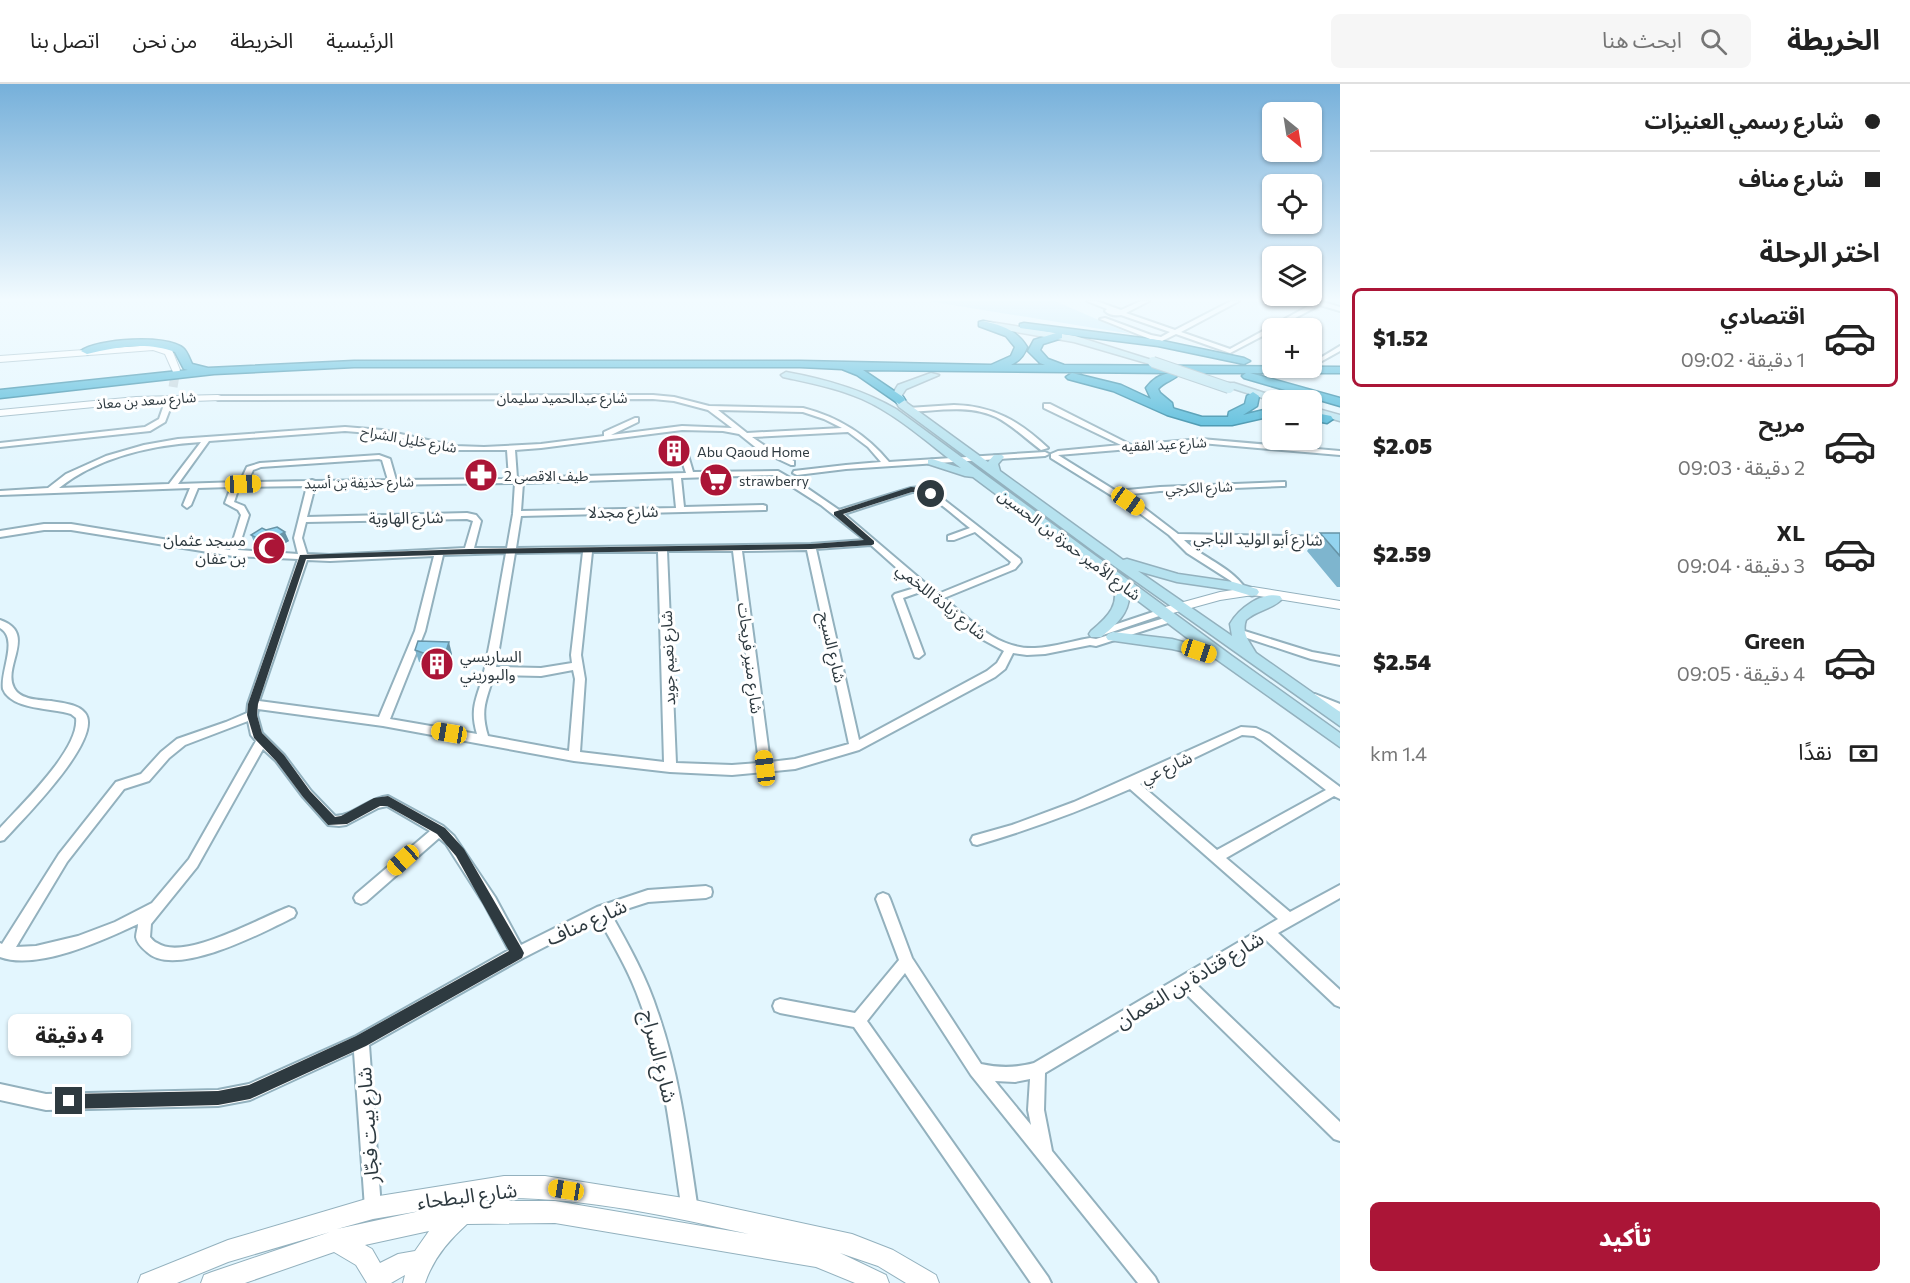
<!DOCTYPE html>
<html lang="ar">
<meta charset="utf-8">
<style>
body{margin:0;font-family:Commissioner,"Noto Sans Arabic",sans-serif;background:#f6f6f6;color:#222;direction:rtl;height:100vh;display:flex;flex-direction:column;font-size:22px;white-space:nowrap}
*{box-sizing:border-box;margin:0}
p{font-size:20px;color:#767676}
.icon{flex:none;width:33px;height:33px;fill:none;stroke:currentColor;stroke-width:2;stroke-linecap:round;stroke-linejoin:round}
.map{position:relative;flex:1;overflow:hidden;direction:ltr}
.side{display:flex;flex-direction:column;background:#fff;width:570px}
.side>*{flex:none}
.banner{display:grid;align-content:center;height:132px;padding:0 30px;background:#fff}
.needle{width:39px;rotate:150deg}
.fabs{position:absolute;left:1262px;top:18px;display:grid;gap:12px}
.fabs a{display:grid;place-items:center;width:60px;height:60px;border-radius:9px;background:#fff;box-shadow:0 2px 4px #0004;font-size:30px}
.end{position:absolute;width:27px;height:27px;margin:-14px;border:8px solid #2e3a40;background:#fff;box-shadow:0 0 0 3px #fff}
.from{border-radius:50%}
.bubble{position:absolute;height:42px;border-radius:9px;background:#fff;box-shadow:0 2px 4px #0004;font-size:20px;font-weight:800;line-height:42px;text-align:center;direction:rtl}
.car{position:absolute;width:18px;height:36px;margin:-18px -9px;border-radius:8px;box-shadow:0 0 4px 2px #0007;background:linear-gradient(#f5c518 24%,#345 0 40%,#f5c518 0 76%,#345 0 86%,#f5c518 0)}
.banner b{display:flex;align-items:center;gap:21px;height:57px;font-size:22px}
.banner b+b{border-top:2px solid #e0e0e0}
.banner i{width:15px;height:15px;background:#222}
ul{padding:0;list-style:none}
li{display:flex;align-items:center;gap:18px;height:99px;margin:0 12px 9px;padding:0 18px;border:3px solid transparent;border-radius:9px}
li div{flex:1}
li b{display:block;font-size:22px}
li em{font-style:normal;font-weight:800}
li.selected{border-color:#ab1537}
li>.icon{width:54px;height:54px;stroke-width:1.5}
h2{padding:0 30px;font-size:27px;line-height:72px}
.pay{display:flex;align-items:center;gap:15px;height:66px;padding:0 30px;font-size:22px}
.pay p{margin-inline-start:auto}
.cta{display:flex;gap:12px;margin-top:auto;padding:12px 30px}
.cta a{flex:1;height:69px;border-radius:9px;background:#ab1537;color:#fff;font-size:24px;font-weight:800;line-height:69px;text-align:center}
header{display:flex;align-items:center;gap:36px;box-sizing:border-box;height:84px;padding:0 30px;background:#fff;border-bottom:2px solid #e0e0e0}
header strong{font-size:28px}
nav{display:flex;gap:33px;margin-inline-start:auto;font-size:21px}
.search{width:420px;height:54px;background:#f6f6f6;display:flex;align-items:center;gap:15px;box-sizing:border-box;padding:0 21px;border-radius:9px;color:#767676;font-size:22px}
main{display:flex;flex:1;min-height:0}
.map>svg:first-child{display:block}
</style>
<header>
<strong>الخريطة</strong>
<div class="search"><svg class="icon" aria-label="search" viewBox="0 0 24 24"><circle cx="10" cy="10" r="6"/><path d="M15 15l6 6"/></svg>ابحث هنا</div>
<nav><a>الرئيسية</a><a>الخريطة</a><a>من نحن</a><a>اتصل بنا</a></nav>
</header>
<main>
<section class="side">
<div class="banner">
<b><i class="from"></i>شارع رسمي العنيزات</b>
<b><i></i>شارع مناف</b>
</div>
<h2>اختر الرحلة</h2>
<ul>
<li class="selected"><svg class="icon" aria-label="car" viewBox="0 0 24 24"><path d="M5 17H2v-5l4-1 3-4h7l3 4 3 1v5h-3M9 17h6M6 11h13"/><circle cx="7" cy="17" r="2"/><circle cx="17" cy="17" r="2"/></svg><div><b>اقتصادي</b><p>1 دقيقة · 09:02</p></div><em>$1.52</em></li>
<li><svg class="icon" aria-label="car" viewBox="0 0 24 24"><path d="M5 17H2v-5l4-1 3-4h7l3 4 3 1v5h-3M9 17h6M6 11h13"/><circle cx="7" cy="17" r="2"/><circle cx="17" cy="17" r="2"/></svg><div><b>مريح</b><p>2 دقيقة · 09:03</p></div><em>$2.05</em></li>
<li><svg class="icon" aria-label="car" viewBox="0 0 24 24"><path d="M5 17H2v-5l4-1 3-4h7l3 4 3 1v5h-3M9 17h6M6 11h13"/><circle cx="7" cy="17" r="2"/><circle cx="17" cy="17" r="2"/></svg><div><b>XL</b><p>3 دقيقة · 09:04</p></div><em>$2.59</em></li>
<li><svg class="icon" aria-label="car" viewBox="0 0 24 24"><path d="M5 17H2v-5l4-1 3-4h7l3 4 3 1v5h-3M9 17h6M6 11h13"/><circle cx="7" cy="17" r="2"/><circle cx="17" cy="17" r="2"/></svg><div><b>Green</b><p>4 دقيقة · 09:05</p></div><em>$2.54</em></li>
</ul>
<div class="pay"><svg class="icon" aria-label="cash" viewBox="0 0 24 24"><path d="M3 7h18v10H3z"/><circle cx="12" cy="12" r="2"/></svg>نقدًا<p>1.4 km</p></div>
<div class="cta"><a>تأكيد</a></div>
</section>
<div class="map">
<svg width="1340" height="1199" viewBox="0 0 1340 1199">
<rect width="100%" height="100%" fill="#e3f6fe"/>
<path fill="#b6e5fa" d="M928,217H1055L1131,250Z"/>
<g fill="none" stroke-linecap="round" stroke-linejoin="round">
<path stroke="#bfd0d8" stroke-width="9" stroke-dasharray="9 4.5" stroke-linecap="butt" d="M173,303L176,286"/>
<g stroke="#93b1be" stroke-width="4">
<path id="minor" d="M1087,217H1096L1121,226L1141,217H1149L1126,229L1175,246L1231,217H1239L1181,248L1230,265L1314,219L1311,217H1320L1340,223V227L1320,221L1276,244H1272V247L1230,269L1176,250L1162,257L1150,255L1100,235L1105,234L1151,251L1161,253L1170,248L1121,231C1115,232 1109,231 1105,227L1107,225Z
M1340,262V267L1322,277L1317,276Z
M653,311L674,313L709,322L803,324C838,333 866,350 889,378L1045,368L1049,370L1045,372L846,385L797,391L793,389L794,387L846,381L881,378L868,363L848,348L752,353L765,362L794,377V381H791L759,366L739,350L723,347L682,346L541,364L515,366L517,394L686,389L680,371L684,369L688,371L693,388L778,387L804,402L839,426L911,404L921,403L934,408L1020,475L1021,478L1015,485L944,514C970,536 998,566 1035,564C1054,563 1072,557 1090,554L1096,555L1171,532L1176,535L1174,537L1096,562L1090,561L1045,570L1027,571L1013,569L1005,585L995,593L859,666L795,685L732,691L670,688L574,677L383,642L258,625L257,631L262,649L284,671L311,707L335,732C353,732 368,714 388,712L443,742L454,752L495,813L521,861L597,823L648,806L706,802L711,804L712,808L711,812L706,814L648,818L611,830C629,862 647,894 658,929C680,992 688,1060 698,1126L696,1132L690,1134L684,1132L682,1126C671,1057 665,984 640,918C630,889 614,862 599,835L523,874L369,961L381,1124L379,1130L373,1132L367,1130L365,1124L354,968L250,1016L218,1022L46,1026L0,1016V1000L46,1010L218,1006L249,1000L356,952L509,866L485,821L446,760L439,754L366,818L361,820L356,818L354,814L356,810L430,747L387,722L378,724L346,741L339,742L328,741L303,713L276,677L263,665L197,783L151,840L150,853C152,855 154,858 157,859C184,878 261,833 289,823L294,825L296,829L294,833C264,848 175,895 147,868C142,864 137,859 136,853C136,849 138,844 138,840C104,856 37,887 0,873V859L2,860L59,770L116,698L141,690L161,668L177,655L226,638L247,629L248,620L298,475L233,472L71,446H44L0,453V447L44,440H71L230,466L241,431L238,426L225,419L231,403L198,404L191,421L187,424L183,421L190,404L0,411V407L48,404L66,390L106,372L144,361L178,355L345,343L382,346L455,362L484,363L541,360L604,352V348L635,334H638V338L611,351L682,342L732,344L708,326L674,317L653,315L218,316L214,314L218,312ZM718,326L803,328L824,335L842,344L747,349ZM345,347L382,350L455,366H507L509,395L396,396L390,375L379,371L260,379L247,383L240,398L178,400L209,357ZM201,358L169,400L59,404C98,373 152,361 201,358ZM379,375L382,376L388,396L315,397L312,396L309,397L248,398L253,386L261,383ZM774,391L821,421L865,456L811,460L516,464L521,432L766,426V422L763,421L684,423L681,394ZM673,394L676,424L521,427L523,399ZM512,399H515L513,430L507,464H474L481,437L476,431L467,429L307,433L315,402ZM307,402L294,454L298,470L238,466L249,431L244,422L234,418L239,403ZM912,408C930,407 955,433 970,444L948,452V456H954L975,448L1011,478L1009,481L938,510L844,430ZM467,435L473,437L465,464L330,471L307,470L302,454L306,438ZM871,461L918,503L895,510L893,512L915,573L919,574L924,570L903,514L923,507L980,554L1004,567L997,579L987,587L859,656L816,465ZM807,466L849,660L795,675L770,678L742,467ZM667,467H733L759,679L732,681L676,679ZM583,468L571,571L572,579L541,584L496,583L515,469ZM592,468H658L664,678L580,668L585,595L581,571ZM506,469C499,507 493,545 485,583C480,611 468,620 477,650L390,635L425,547L443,471ZM434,472L415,547L379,633L259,617L307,476L330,477ZM573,586L575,595L569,667L488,652C480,626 486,616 494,591L541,592ZM248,637L251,651L256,657L189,775L152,819L115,838L78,852L36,862L16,863L67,778L124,705L149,697L169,674L185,661Z
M166,315L173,317L165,338L150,347L0,363V359L145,343L159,335Z
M1044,320H1050L1131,361L1201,355L1340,367V371L1201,359L1058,371L1116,407L1160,403L1285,398V402H1282L1160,407L1122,411L1144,424L1178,450L1340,453V459L1184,456C1202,474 1230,482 1245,504L1240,507L1237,506L1231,497L1187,469L1169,451L1138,428L1051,374V370L1058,367L1121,361L1044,324Z
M954,321C994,322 1019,337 1048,364L1041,366C1026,355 1012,341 996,333C969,320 936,327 908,328L904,326L908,324Z
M1162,525L1167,528L1165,530L1097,553L1092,550L1093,548Z
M0,536C38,549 2,582 14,604C20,616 40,616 51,617C62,619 78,620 85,629C105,654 21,737 4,756L0,757V744C21,721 80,665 76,634L71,630C53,624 11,626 3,605C0,587 19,555 0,544Z
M1238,545L1312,568L1340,573V581L1311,575L1235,550L1233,548L1235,546Z
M1315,610L1340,620V628L1311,617L1310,614L1311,611Z
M1241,643L1256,644L1269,650L1340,703V715L1334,712L1226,774L1290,828L1340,801V814L1278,849L1340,906V923L1335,921L1266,856L1195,899L1340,1038V1057L1334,1055L1183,907L1045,989L1044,1026L1052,1067L1155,1193L1158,1199H1138L971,991L905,889L867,937L1048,1193L1051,1199H1031L854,943L780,929L775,927L773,922L775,917L780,915L855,929L899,876L876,815L878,811L883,809L888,811L890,815L912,874L981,980C999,984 1016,984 1034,979L1278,835L1130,705C1080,727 1029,746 977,761L973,760L971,756L973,752L1012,741L1074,718ZM1242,651L1254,652L1261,656L1326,706L1217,766L1140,700ZM1030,995L1028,1026L1031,1041L995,997L1015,998Z"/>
</g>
<g stroke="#93b1be" stroke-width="2">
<path id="tertiary" d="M154,261L172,266L180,286L179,288H173L165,270L153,266L0,278V272Z
M218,311L221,312V316L136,319L0,332V326L136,313Z
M1253,503L1340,517V525L1253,511L1220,516L1162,532L1156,528L1158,525L1220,508Z
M504,1092H545L690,1115L852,1150L893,1166L936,1191L939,1199H906L878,1182L840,1169L886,1191L889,1199H855L816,1183L555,1139L467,1140C448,1157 433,1175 425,1199H403L405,1191L391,1199H367L356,1181L334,1168L245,1199H201L204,1191L212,1188L330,1148L228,1178L177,1199H138L141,1191L228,1156L373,1113ZM504,1114C586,1114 669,1132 749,1150L555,1117H481ZM420,1127L337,1145L373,1135ZM429,1147L415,1167L398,1170L380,1179L372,1165L365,1161Z"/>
</g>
<g stroke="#93b1be" stroke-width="3">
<path id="secondary" d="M984,237L1075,252L1158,278L1153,281L1074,258L981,242V238Z
M786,288C825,295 861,305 896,325L1232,572L1340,649V663L1216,575L1172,565L1108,556L1106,553L1108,550L1113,548L1172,555L1198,562L1129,510C1130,529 1115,542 1101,553H1091L1089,550L1091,547C1109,532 1121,520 1112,497L973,393L965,392L928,380V376L932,375L961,384C929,360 898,331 862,315C837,304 810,299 783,293L781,291Z
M931,289L939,291L906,305L902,311L907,319L988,378L994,371H1002L1004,373L998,380L1000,387L1123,476L1127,475L1178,490L1233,498L1257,505L1259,508L1257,511L1252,512L1232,506L1177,498L1138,487L1232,552L1230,540C1238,525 1262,507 1280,512L1282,515C1273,525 1257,526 1246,536C1241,550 1250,558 1256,569L1340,628V642L1096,469L899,323L892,311L898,301Z
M1228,299H1234L1286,316L1272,317L1228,303Z
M1311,323L1340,331V337L1311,329Z"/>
</g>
<g stroke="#177a99" stroke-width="3">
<path id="trunk" d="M983,237C1001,241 1017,246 1027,263C1024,272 1019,277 1011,281H1045L1040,279L1028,267L1034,256L1056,249L1020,244V240L1024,239L1158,256L1244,274L1250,277L1244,280L1158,262L1062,250V254L1043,260L1040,266L1048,275L1064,281L1340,283V289H1250L1340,314V322L1244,294L1242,292L1246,289H1172L1177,292C1173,296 1164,298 1158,305L1160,309L1172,319L1173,324L1175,325L1202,333H1228L1229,328L1245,320L1247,312L1253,308L1259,312L1257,322L1243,331L1272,324V332L1232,341H1201L1167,331L1113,307L1068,295L1066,293L1072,289L1121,301L1151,315L1146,304C1153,295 1159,291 1170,289L863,286L903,313L905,316L899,320L857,291L842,285L800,283H354L214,290L0,314V306L188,286L184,285L175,268C147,257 115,263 87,270L81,267C96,255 167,250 183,264C187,267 190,276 192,280L208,284L354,277H800L991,281L1011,272L1015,263L1006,252L979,242V238Z
M1311,328L1331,332L1333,335L1327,339L1311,336Z"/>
</g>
<use href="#minor" fill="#fff" fill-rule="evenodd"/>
<use href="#tertiary" fill="#fff" fill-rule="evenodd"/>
<use href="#secondary" fill="#b6e2ef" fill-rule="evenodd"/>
<use href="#trunk" fill="#3bb0d4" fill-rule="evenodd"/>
<g stroke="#93b1be" stroke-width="12" stroke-linecap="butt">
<path id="secondary-bridge" d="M1153,278L1229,304"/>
</g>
<use href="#secondary-bridge" stroke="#b6e2ef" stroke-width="10"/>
</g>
<path fill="#7eb5ce" d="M266,446L289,457L273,466H265L255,460L251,451Z
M1320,449H1340V503H1337L1307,467Z
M415,566L452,570L447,589H427L425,580L419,578Z"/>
<path fill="#6794a7" d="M285,448L289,457L273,466L269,457Z
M449,558L452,570L447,589L443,577Z"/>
<path fill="#93d3ef" stroke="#6794a7" stroke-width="1.5" d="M277,443L285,448L269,457L261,456L251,451L262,444L266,446Z
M1320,449H1340V472Z
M418,557L449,558L443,577H424L426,570L415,566Z"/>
<linearGradient id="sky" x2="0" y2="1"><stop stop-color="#76b0da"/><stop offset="0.56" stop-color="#f2fbff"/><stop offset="1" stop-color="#f2fbff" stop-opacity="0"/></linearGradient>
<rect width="1340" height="385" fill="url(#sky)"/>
<path fill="#2e3a40" d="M911,403L924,404L935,410L931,412L920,408H912L843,430L874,457V460L872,461L811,465L469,470L306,475L258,620L257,631L262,649L284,671L310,707L335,733L341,732L374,714L388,712L445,744L464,765L522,865L524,869L522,874L366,962L250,1015L218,1021L69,1025L64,1023L62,1017L64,1012L69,1010L218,1007L249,1001L356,952L509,867L456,772L437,750L387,722H380L347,740L328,741L303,713L276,677L254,654L247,631L248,620L300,471L469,465L811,460L864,456L834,431V428Z"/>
<defs>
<g id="building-disc" transform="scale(1.725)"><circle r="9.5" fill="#ab1537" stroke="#fff"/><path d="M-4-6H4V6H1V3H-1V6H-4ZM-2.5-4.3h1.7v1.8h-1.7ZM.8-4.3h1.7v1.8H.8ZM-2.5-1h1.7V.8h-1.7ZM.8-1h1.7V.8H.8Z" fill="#fff"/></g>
<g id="pharmacy-disc" transform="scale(1.725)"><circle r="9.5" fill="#ab1537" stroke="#fff"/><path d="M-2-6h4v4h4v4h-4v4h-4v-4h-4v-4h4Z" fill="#fff"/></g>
<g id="supermarket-disc" transform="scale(1.725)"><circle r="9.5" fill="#ab1537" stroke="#fff"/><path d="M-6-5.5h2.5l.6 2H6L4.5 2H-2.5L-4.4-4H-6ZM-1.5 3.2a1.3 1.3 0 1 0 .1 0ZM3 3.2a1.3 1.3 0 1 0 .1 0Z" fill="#fff"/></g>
<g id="mosque-disc" transform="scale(1.725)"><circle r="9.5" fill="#ab1537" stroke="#fff"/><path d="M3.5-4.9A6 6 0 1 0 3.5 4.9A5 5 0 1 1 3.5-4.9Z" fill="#fff"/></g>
</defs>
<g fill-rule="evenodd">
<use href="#building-disc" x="674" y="367"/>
<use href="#pharmacy-disc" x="481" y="391"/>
<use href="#supermarket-disc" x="716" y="396"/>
<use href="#mosque-disc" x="269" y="464"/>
<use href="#building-disc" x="437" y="580"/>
</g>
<g text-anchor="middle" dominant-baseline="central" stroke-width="6" stroke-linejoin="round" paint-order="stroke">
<g font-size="14" fill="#2e3a40" stroke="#fff">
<text x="562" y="313">شارع عبدالحميد سليمان</text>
<text transform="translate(146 316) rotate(-4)">شارع سعد بن معاذ</text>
<text transform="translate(409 355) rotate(10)">شارع خليل الشراح</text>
<text transform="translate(1164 360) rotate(-3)">شارع عيد الفقيه</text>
<text transform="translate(359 398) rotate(-1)">شارع حذيفة بن أسيد</text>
<text transform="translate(1199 403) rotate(-2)">شارع الكرجي</text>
</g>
<g font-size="14" fill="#2e3a40" stroke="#fff" text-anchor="start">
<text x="697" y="367">Abu Qaoud Home</text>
<text x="504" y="391">طيف الاقصى 2</text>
<text x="739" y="396">strawberry</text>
</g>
<g font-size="16" fill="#2e3a40" stroke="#fff">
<text transform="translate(623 427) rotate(-1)">شارع مجدلا</text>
<text transform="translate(406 433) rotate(-1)">شارع الهاوية</text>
<text transform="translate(1258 454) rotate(1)">شارع أبو الوليد الباجي</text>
<text transform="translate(1070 460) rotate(37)">شارع الأمير حمزة بن الحسين</text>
<text transform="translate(942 517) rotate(39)">شارع زيادة اللخمي</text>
<text transform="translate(833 563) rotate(77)">شارع السيح</text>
<text transform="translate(667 574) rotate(-92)">شارع نعيم جويد</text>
<text transform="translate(751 574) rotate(83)">شارع منير فريحات</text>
<text transform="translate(1166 683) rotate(-25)">شارع عي</text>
</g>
<g font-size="16" fill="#2e3a40" stroke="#fff" text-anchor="end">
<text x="246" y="455">مسجد عثمان<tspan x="246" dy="18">بن عفان</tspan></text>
<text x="460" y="571" text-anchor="start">الساريسي<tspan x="460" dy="18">والبوريني</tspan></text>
</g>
<g font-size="20" fill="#2e3a40" stroke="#fff">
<text transform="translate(586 837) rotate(-24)">شارع مناف</text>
<text transform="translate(1189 895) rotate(-31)">شارع قتادة بن النعمان</text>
<text transform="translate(660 972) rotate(76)">شارع السراج</text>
<text transform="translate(367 1041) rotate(-94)">شارع بيت فجّار</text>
<text transform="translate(467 1111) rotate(-7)">شارع البطحاء</text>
</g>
</g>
</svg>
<div class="fabs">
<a><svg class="needle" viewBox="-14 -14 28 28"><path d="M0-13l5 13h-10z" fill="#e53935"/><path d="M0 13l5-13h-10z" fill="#767676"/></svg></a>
<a><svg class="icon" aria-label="locate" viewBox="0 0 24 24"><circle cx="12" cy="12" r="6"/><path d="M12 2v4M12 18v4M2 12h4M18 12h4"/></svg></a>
<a><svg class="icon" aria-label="layers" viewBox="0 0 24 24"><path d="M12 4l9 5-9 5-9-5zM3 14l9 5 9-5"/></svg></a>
<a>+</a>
<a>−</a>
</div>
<i class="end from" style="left:931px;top:410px"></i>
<i class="end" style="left:69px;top:1017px"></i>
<div class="bubble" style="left:8px;top:930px;width:123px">4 دقيقة</div>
<i class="car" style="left:243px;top:400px;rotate:88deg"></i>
<i class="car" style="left:1128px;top:417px;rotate:125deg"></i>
<i class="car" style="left:1199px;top:567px;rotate:108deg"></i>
<i class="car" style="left:449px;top:649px;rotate:280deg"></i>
<i class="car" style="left:765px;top:684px;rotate:353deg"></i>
<i class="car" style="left:403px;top:776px;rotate:228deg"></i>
<i class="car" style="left:566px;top:1106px;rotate:279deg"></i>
</div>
</main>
